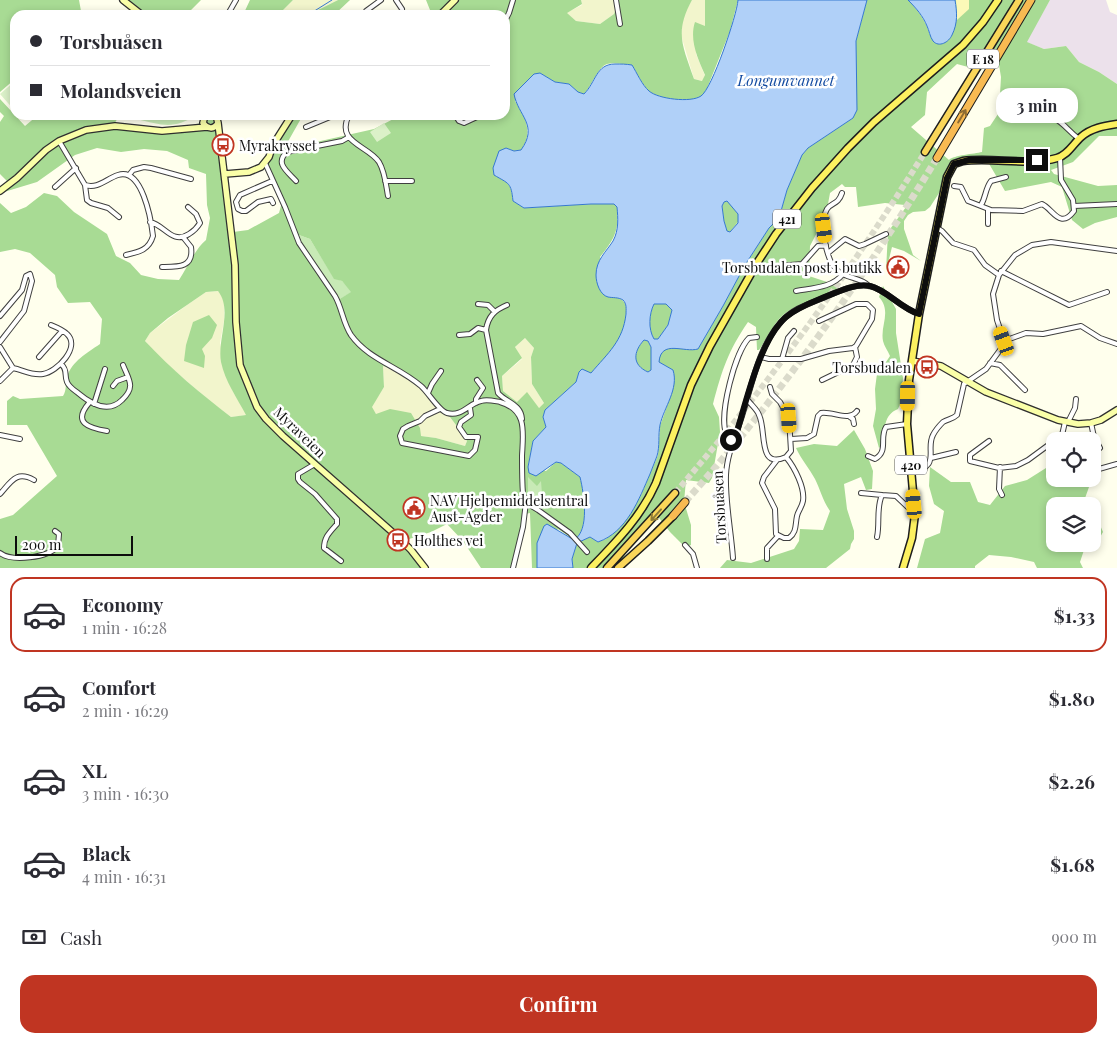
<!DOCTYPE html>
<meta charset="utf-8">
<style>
body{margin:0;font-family:"Playfair Display",serif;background:#f2f2f3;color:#2b2b33;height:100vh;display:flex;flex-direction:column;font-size:19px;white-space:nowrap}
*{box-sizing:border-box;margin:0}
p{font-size:16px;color:#7c7c81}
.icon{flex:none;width:28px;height:28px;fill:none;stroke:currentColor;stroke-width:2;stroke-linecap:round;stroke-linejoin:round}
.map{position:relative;height:568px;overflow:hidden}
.details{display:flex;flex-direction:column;background:#fff;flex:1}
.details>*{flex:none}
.banner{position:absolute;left:10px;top:10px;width:500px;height:110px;border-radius:15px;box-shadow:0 2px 8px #0003;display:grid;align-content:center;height:110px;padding:0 20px;background:#fff}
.controls{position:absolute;left:1046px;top:432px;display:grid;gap:10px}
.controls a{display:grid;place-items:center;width:55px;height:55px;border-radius:10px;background:#fff;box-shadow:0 2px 8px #0003;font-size:25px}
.scale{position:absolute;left:15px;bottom:12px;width:118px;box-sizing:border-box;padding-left:5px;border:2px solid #0d0d0d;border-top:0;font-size:14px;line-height:18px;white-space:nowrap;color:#0d0d0d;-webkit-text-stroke:4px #fff;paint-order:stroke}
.end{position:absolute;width:22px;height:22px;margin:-11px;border:6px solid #0d0d0d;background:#fff;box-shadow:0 0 0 2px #fff}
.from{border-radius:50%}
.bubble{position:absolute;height:35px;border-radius:15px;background:#fff;box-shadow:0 2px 8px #0003;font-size:16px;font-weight:700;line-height:35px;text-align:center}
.car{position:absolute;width:15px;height:30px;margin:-15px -8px;border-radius:6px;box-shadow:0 0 4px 1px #0007;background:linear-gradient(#f5c518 24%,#345 0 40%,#f5c518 0 76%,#345 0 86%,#f5c518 0)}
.banner b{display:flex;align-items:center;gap:18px;height:48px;font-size:19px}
.banner b+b{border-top:1px solid #e1e1e2}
.banner i{width:12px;height:12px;background:#2b2b33}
ul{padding:9px 0 0;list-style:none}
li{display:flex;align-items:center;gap:15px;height:75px;margin:0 10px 8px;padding:0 10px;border:2px solid transparent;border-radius:15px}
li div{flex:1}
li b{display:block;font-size:19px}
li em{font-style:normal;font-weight:700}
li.current{border-color:#c03522}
li>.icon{width:45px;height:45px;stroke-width:1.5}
.pay{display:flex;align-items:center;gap:12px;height:55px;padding:0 20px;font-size:19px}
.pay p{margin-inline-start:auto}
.cta{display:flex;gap:10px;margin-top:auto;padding:10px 20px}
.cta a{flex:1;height:58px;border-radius:15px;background:#c03522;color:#fff;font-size:20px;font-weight:700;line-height:58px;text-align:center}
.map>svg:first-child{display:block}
</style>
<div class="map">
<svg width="1117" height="568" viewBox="0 0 1117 568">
<rect width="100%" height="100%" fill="#ffffed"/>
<path fill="#ece1eb" d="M1050,0H1106L1110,12L1117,15V84L1099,72L1079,62L1066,46L1044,49L1026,42Z"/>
<path fill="#f2f5cc" d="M293,0H338L308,15H278Z
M581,0H619L614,14L600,24L576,21L566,13L582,5Z
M692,0H705V26L696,54L705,76L703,81L694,79L681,35L683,16Z
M218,291L224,298V321L220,343L232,390L247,415L231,417L212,403L160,358L145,341L150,333L187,305L206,292Z
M525,338L534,348L531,357L532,384L544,403L539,408L517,402L503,391L502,376L522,359L515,347Z
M383,366L404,376L423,388L454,422L467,441L465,446L436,438L421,436L376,414L371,407L384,387Z"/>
<path fill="#c8eab6" d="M137,115H196C174,130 161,125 137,119Z
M299,235L310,239L334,278L342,281L352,292L338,300L316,273L297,241Z
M528,476L542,480L543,507L535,503L528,496Z"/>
<path fill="#a8db94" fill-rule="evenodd" d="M0,0H79L81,11L79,15H15V79L0,92Z
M127,0H201L186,15H145Z
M250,0H293L278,15H243Z
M338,0H350L334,15H308Z
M426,0H581L582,4L567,13L576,21L600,24L614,14L619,0H692C674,33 683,46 694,79L702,81L705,75C698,59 689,40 695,22L705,26V0H738L730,31L706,91C705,92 701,96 700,97C689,103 660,99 650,92C643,86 637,73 632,65C625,65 614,62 607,64C598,67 591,87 584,94L578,92L569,84L555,82L540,73L515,101C525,117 534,132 521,150L514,151L506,148L499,178C511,183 511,188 513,201L524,208L591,204H614L617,207C619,231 615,238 600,257L614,297C624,299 627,303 626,313C625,321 625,329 621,336C614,350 601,362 591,373L579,372L576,382L545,410L543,417L546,427L533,441L528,466L546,471L556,462L561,463L580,477C584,494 590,529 574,540L558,529L537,551V568H532L530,513L525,514L514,558L510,568H481L463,541L447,524L431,532L409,539V547L421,568H0V519L13,515L57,476L27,425H7V401L13,396L20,399L63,396C67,390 65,384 67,377C72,361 87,353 100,344L102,319L90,302L68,303L57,287L55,275L30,253L15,249L0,252V203L11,213L26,207L44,193L57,196L74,212L107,234L116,256L130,263L141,275L158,279L179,280C187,268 195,249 206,240L210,218L207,205L206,174L189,168L188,160L167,151L144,149L121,152L97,148L75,155L37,182L4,192L0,195V187L7,181L0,174V122L4,116L0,112V99L25,126L38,115H68L74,117L76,115H120L114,124C147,128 184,134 213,117V115H227L215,125L233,232L248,230L279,213L282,202L267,161L291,122L297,115H303L286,145L294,147L374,129L401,115H505V15H432ZM299,235L310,239L334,279L342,281L351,292L338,300L317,273L297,241ZM218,291C233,310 217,339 221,362C225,381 237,398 246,415L231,417C201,394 171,369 145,341L150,333L168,318L206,292ZM525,338L534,348L531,357L532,384L544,403L539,408L527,392L517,402L503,391L502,376L522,358L515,347ZM383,366C419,377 447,410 467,441L465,446L436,438L421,436L420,428L411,413L390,409L376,414L372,407L384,387ZM528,477L537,486L541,481L543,507L535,503L528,496Z
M867,0H908C918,10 926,21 930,35L957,13L955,0H1050L1027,42L1044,49L1066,46L1079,62L1099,72L1117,84V136H1099L1073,162L1051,170L1054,174L1098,186L1117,185V217L1095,223L1083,229L1072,220L1062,187L1051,182L1005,191L988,162L965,164L948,170L941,190L930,207L925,211L913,212L908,215L904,221V229L913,255L921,261L904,251L892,247L886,271L888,232L906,207L905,205L885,203L858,207L856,187H845L842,184L830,193L826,215L810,246L809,276L836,285L839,292C822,298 802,302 787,312C775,320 767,338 759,350H757L756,327L748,322C728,351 722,370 713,404L719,417L720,432L712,478L709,483L686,480L684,502L691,525V545L685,547L670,532L656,514C642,530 626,548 619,568H573L572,559L577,543L590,537L598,542L606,539L630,515L641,495L658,455L660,426L673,389V370L658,362C661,338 684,353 698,349L723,306L745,265L769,228L779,218L787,190L802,155L808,148L853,118L856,41ZM957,64L979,70L999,65L1001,77L1000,94L1022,103L1045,101L1054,104L1051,117L1038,121L1000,111L990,126L984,128L982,152C974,154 954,155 949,160L911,127L925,115L927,92Z
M728,201L738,214V222L730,232L727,231L724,221L722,206L724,202Z
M883,286L896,309V333L903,378L901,402L898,409C883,415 885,429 883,444L879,448L873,426L876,409L875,389L878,366L886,362L890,356C888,351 884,346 883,341C880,325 892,312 879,297Z
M654,304H666L672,310L668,325L658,339H654C648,329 649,314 654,304Z
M209,315L217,325L212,338L202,349L205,356L204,368L184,361L186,345L193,322Z
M644,340L648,341L651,347V371L648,372C632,365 633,352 644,340Z
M854,430L865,449L873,471L872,489L866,490L861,477L844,484L847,509L854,531V539L851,544L850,549L826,568H720L727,560L751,563L794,549L799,541L800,529L823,530L830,511C823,501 820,489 815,479C809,468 801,459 796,448L814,444L837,446Z
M1055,465V479H1061L1065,486L1089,487L1084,501L1086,506H1055V544H1086L1080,562L1083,568H1037L1034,562L1011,557L989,555L975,566V568H917L925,539L940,533L944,511L934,504L929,486L930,467L951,482H970L978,502L990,505L1005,486L1027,480L1046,468Z
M1092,518L1100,525L1103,532L1099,539L1093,541Z"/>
<path fill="#fcf9b8" d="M956,0H969V9L957,20Z"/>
<path fill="#dbf1c8" d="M15,81V111L0,94Z
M384,123L391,133L377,142L370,132Z"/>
<path fill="#b0d0f8" stroke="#3578d0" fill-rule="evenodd" d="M738,0H867L856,41L857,110L853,118L808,148L802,155L787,190L779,218L769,228L745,265L723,306L698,349C684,353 661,339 659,362L673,370C679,389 664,407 660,425C658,435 660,446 657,456C655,462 652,468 650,474C639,499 627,532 598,542L590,537L577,543L572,559L573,568H537V543L544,526L547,524L574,540C590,530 584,494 580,477L561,463L556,462L536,476L529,473L528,467L533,441L546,427L543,417L545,410L576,382L579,372L582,369L591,373C608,353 623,341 626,314C626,309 627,304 623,300C618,297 613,298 608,297C600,295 596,283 596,275C596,260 606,252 613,241C619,230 618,218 617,207L614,204H591L524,208L513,201C511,182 509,184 494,175L493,168L499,151L506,148L514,151L521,150C539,125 518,116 514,94L534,74L540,73L555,82L569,84L578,92L584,94C596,82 596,64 615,64C621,64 626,64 632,65C637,73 642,85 649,91C658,99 691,103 701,96C712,89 737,15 738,0ZM727,201L738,214V223L730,232L727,231L724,221L722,206L724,202ZM654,304H666L672,310L668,325L658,339H654C648,329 649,314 654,304ZM644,340L648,341L651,347V370L648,372C632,365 633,352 644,340Z
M908,0H955C957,12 958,23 952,35C949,42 939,48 933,41C930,37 929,30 927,26C923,16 916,8 908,0Z"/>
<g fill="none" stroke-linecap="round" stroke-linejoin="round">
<path stroke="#3578d0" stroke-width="1" d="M308,15L332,0"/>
<path stroke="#dbdbcb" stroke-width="6" stroke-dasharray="6 3" stroke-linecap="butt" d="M675,493C768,386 850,272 925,152"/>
<path stroke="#dbdbcb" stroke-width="7" stroke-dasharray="7 3.5" stroke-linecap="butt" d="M685,502C780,396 863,279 937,158"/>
<g stroke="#404040" stroke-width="6">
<path id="minor" d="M396,0L402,9
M616,0L620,24
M228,14L236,0
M364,15L366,11L381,0
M505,21L509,13L513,0
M349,115C335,143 368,145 379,162C385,172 386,185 388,196
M455,115L459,121L464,123L477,117
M1035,116C1061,115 1061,125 1079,139
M306,127L335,115
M59,141L85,185C98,189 106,179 118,175C142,167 151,219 153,236C149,250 139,252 126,255
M265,163L285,207L299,243L335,296C342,308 343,323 351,335C369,360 398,366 421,386C428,392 439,411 447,413C462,417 468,404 481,401C487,399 494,401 500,402C528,410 523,433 522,456C522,468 522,481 523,494L528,504L538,510L570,533L587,552
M129,175L133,170L144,167L151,168L191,179
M272,181L240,195L236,202L238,209L242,211H246L258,202L271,199L273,203
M296,181C288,172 274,163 287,152L342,141L349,137
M385,181H412
M85,185L87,200L91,203L108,208L119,217
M954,186L961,187L968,201L991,210L1023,211L1042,204C1053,209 1060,230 1074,211L1073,200L1061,180L1060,157
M55,187L76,168
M842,193C838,205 832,202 827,209C819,223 826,262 838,271C847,279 861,277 869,286
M981,205C986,197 985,189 991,181L1006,177
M1074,206L1117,204
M988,209V224
M150,222C165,225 172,245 189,234C194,231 197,228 200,223L196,214L188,207
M937,228L942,231L953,243L974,250L985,265L999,275
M828,253L845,239L859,246L865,244L886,234
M779,266L802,264L818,246L826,245
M162,267C178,267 194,268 191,247L183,237
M1001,271L1069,305L1107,292
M796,291C812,288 832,288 843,274
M478,304L488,305L494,311
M507,305C495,310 488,316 486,330L498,393C507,403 521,404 522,419
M0,316L22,290L26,276L30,274L32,281L24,311L0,342
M459,335L470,334L478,328L486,330
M1004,341L997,320L993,294L999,275L1015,255L1032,245L1051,242L1117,251
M0,347L13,368L0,381
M39,357L62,331
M761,357L769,359H801L829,351L853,348L856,346L872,319L873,310L867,304H856L819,321
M782,359L788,338L794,331
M990,363L1000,365L1025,390
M61,364C68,370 64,375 67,382C69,387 74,390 78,393C91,404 108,414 122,400C136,387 129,380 123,365
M13,368C23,370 32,376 43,374C57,372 81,347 67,334C63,330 56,327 51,325
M822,380L853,365L857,357L855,347
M113,386L117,381L128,377
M428,393L432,384L441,371
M747,399C751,405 757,409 759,415C767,431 757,470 786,457L791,451L789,418L780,402L772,394L770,387
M89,403C72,423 89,428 107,431
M476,403V399L483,388L477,380
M94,404L105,369
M440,409L425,416L420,421L408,426L403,429L400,436L402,443L469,456L475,450L478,437H466L459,427L461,422L471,415L470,408
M850,417L853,419L854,424
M1068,422L1075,408L1076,399
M1091,423L1094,437L1100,448
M0,435L20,439
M791,439L807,438L814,434L818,416L821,413C833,411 849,422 857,411
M989,441L970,455V461L999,468L1016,466L1028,460L1062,435L1065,422
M734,442C731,439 728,437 726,433C719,414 735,352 749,338L757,337
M868,456L875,459C889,451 879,438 886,427L907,424
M931,458L956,452
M777,460L764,477L762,483L775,509L776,534L784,538H789C797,532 795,525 797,516C798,511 802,507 803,501C805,488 795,468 786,457
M315,464L298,474V479L300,482L315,494L337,519V524C330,532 324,537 324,548L341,561
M1000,467L999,489L1002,495
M1092,471L1117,464
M911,472C942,467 925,450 933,435C935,431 940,425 943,422C948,419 953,419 957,415L964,384L986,369L1003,346L1004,341L1026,333L1043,334L1081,326L1100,338L1117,344
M861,493L882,495
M0,494C11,482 16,470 34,480
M877,537C880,523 876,508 882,495L896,496L915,514
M685,545L693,554L697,568
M0,553C12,562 48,558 58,546L59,534L55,531
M733,558C731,530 725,502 726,475C727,454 736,435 742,416C752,385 758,348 781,322C792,309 808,304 823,298C837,292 855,283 870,286C887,290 900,308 919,314
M767,559V548L778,536
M513,568L523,527L526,502"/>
</g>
<g stroke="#2f2f2f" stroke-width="8">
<path id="secondary" d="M123,0L142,15
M440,15L455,0
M205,115L203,123C207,129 214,130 218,123L216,115
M218,123L235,265L236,322L240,365L257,407L266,419L283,436L399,538L411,550L425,568
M225,174L249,172L261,167L269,157L273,145L292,115
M0,191L17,178L46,150L59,141L86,130L115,126L162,131L207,127
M912,361L941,366L986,392L1058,420L1078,424L1091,423L1101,420L1117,410"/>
</g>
<g stroke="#1e1e1e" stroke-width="9">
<path id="primary" d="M591,568C616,542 641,517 656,483L691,385L710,346L757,263L776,234L812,188L848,148L874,122L963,45L983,22L998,0
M903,568L912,538L915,514L907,424L909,380L919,314L947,177L954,164L963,161C992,157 1030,166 1057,158C1068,155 1073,144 1081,137C1091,128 1104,126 1117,124"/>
</g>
<g stroke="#1e1e1e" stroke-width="9">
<path id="trunk" d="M925,152L1019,0
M607,568L675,493
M618,568L648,541L673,516"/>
</g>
<g stroke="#1e1e1e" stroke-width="9">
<path id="motorway" d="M937,158L1031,0
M673,516L685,502"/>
</g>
<use href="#minor" stroke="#fff" stroke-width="4"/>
<use href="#secondary" stroke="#faffa8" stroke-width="5.5"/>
<use href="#primary" stroke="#fcf160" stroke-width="6"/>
<use href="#trunk" stroke="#fad659" stroke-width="6"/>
<use href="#motorway" stroke="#f8ba52" stroke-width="7"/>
</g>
<defs><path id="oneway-shaft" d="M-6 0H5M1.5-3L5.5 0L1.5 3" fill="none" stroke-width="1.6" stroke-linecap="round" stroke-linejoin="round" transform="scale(1.25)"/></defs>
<use stroke="#8e6c33" href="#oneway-shaft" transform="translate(962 116) rotate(-59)"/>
<use stroke="#8f7c37" href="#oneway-shaft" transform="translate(656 515) rotate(132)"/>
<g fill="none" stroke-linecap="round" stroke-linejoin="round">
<path stroke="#0d0d0d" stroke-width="6" d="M731,440L734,442C745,407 759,340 786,317C798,307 813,302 827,296C840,291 856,283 870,286C887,290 900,308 919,314L947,178L954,164L969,160H1037"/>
</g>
<defs>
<g id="bus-ring" transform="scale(1.125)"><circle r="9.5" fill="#fff" stroke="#c03522" stroke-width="1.5"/><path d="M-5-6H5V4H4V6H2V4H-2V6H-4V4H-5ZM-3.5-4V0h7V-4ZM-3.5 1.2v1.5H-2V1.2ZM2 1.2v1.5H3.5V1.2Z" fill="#c03522"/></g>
<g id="civic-ring" transform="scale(1.125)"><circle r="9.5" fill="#fff" stroke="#c03522" stroke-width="1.5"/><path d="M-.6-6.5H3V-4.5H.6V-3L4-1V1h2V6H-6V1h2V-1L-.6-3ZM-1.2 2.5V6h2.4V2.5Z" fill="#c03522"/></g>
</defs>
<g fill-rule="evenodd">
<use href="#bus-ring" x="223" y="145"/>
<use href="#civic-ring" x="898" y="267"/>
<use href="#bus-ring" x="927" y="367"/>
<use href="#civic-ring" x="414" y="508"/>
<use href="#bus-ring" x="398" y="540"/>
</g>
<g text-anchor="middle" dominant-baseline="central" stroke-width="5" stroke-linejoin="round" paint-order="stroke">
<g fill="#fff" stroke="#565656" stroke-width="1">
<rect x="967" y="49.5" width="32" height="19" rx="4"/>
<rect x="773" y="209.5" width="28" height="19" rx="4"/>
<rect x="895" y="455.5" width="32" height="19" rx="4"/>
</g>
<g font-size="12" font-weight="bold" fill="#0d0d0d">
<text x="983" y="59">E 18</text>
<text x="787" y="219">421</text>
<text x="911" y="465">420</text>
</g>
<g font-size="14" fill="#0d0d0d" stroke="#fff" text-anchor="start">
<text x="239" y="145">Myrakrysset</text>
<text x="882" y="267" text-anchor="end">Torsbudalen post i butikk</text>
<text x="911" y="367" text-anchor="end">Torsbudalen</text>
<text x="430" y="500">NAV Hjelpemiddelsentral<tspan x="430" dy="16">Aust-Agder</tspan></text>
<text x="414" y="540">Holthes vei</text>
</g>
<g font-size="14" fill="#0d0d0d" stroke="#fff">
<text transform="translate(300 432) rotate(44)">Myraveien</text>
<text transform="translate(719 507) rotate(-93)">Torsbuåsen</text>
</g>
<g font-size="15" font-style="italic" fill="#134ba1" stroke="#fff">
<text x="786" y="80">Longumvannet</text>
</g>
</g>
</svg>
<div class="controls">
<a><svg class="icon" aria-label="locate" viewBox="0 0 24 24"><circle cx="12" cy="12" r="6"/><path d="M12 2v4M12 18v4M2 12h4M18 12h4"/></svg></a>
<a><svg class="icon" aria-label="layers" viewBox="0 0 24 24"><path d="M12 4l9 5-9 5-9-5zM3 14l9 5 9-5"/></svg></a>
</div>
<div class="scale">200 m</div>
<i class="end from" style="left:731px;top:440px"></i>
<i class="end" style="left:1037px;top:160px"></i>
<div class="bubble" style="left:996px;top:88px;width:82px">3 min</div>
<i class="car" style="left:824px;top:228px;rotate:173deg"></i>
<i class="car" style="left:1004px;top:341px;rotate:340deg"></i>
<i class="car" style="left:908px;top:396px;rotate:181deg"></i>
<i class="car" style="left:789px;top:418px;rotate:176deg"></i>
<i class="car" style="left:914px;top:504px;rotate:355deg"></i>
<div class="banner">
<b><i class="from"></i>Torsbuåsen</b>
<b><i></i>Molandsveien</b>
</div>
</div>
<section class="details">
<ul>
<li class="current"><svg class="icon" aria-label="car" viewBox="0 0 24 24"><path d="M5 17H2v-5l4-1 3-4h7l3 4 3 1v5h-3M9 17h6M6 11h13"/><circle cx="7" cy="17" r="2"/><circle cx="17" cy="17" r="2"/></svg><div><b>Economy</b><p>1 min · 16:28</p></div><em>$1.33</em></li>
<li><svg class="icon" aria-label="car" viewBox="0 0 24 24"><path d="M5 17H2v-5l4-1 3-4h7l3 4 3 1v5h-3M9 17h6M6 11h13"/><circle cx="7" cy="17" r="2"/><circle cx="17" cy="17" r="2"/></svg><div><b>Comfort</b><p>2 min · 16:29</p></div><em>$1.80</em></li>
<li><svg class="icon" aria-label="car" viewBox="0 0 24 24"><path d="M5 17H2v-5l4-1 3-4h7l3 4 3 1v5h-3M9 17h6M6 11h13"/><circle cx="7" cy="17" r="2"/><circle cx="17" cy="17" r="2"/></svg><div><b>XL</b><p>3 min · 16:30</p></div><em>$2.26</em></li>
<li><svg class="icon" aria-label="car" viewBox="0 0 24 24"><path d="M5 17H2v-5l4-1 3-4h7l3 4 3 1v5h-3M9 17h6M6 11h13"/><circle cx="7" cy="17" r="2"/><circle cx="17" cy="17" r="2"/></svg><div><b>Black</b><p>4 min · 16:31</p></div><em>$1.68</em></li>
</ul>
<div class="pay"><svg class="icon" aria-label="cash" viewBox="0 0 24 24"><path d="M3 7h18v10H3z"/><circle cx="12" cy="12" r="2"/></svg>Cash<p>900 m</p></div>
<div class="cta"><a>Confirm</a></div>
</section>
